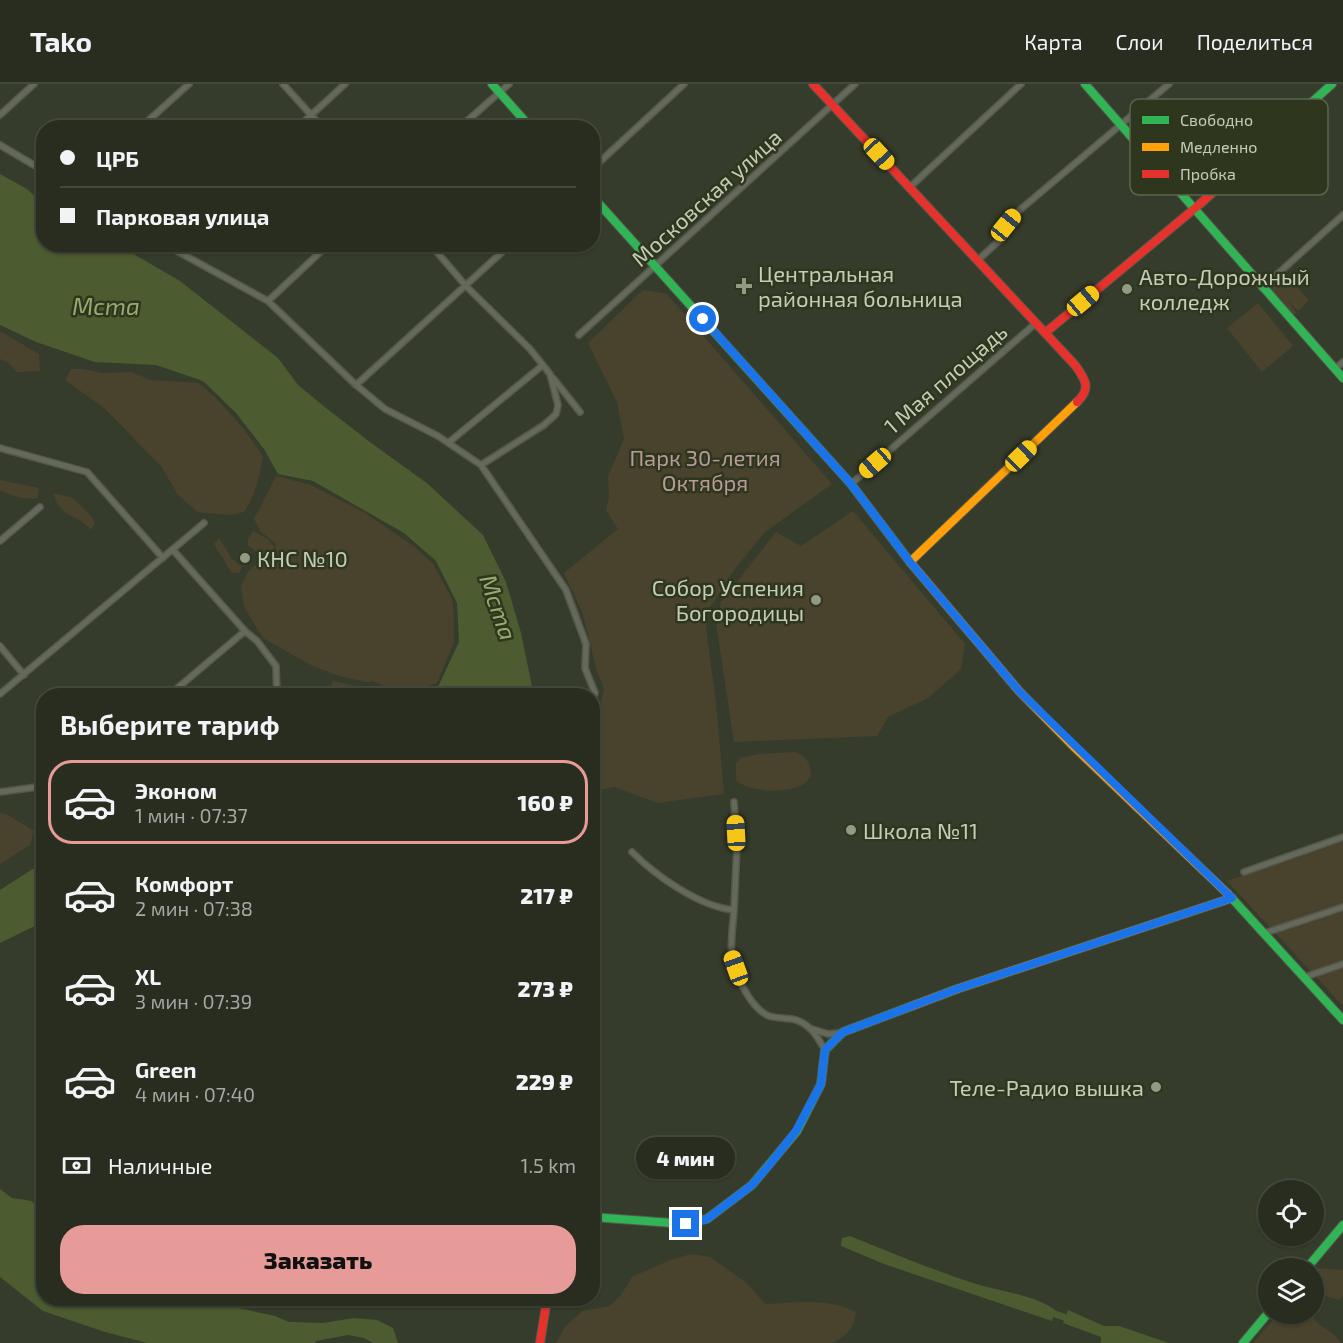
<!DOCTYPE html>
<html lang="ru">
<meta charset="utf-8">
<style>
body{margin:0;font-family:"Exo 2",sans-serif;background:#34392d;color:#f1f3f6;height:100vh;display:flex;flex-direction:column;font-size:22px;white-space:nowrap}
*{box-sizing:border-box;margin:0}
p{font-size:20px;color:#a5a8a5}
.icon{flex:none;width:33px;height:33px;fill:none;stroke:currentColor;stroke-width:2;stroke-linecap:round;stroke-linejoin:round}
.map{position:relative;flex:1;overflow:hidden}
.drawer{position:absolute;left:36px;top:604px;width:564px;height:618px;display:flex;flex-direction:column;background:#282d20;border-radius:24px;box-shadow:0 2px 4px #0004,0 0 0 2px #44493e}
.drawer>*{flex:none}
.guide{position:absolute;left:36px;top:36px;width:564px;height:132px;border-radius:24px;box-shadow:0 2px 4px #0004,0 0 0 2px #44493e;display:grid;align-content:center;height:132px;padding:0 24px;background:#282d20}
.buttons{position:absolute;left:1258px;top:1096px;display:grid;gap:12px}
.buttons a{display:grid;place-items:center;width:66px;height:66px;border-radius:50%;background:#282d20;box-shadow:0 2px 4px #0004,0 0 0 2px #44493e;font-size:30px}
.end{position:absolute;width:27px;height:27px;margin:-14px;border:8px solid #1a73e8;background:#fff;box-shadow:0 0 0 3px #fff}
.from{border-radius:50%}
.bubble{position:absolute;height:42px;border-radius:21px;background:#282d20;box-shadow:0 2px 4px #0004,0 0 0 2px #44493e;font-size:20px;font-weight:800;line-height:42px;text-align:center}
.car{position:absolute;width:18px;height:36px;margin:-18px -9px;border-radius:8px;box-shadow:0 0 4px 2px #0007;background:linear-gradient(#f5c518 24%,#345 0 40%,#f5c518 0 76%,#345 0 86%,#f5c518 0)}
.guide b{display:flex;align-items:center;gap:21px;height:57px;font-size:22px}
.guide b+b{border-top:2px solid #44493e}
.guide i{width:15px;height:15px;background:#f1f3f6}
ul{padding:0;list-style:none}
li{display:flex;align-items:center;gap:18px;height:84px;margin:0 12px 9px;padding:0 12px;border:3px solid transparent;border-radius:24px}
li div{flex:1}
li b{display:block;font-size:22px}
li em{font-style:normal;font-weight:800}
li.current{border-color:#e69b98}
li>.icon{width:54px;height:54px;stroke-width:1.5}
h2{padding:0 24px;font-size:27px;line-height:72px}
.pay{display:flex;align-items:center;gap:15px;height:66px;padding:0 24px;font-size:22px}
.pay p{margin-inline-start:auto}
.action{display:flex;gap:12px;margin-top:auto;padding:12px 24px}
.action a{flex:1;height:69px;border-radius:24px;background:#e69b98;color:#111;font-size:24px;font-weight:800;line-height:69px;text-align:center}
header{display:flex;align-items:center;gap:36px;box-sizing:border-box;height:84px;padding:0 30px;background:#282d20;border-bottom:2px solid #44493e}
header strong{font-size:28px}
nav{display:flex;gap:33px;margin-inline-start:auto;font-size:21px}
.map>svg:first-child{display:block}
</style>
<header>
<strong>Tako</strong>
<nav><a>Карта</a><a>Слои</a><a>Поделиться</a></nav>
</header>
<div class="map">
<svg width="1343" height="1259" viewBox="0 0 1343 1259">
<rect width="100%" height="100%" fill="#363c2b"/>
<path fill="#49432e" d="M1285,189L1309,216L1298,227L1286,215L1297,229L1294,231L1269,203Z
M643,206L667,210L832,400L765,448L734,486L709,525L706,544L716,619L724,710L657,719L615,703L593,707V650L604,605L596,584L583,530L564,489L618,445L606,426L609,413L608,392L624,355L617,318L588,259Z
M1258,219L1293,262L1262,288L1227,244Z
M0,247L39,270L40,287L17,288L7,278L0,275Z
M71,285H83L102,289L132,288L150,296L199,299L215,313L243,344L263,372C260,392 255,412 244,428L230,431L198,428L178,411L161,382L103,323L65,296Z
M276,392L311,401L365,429L415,463L433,480L452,515L454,531V558L437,599L406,608L388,604L372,597L367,598L339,592L311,581L263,554L244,523L241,502L247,489L259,477L278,475L275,459L261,448L254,435Z
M0,396L39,404L38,414C23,416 13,412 0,406Z
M53,409L73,414L90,431L95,439L91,446C75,427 62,437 53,409Z
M853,427L965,560L961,585L928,614L888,633L877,652L734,658L716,538L721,518L776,448L801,462Z
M253,447L268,455L275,464L266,474L248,462V455Z
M219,454L232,475L242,483L239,489L231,488L214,460Z
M333,597L374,606L378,612H342L331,602Z
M795,668C807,673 810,678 811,692C809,694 807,697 805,699C791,710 748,709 736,696V680L740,674L758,670Z
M0,729L6,730L34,747L30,761L0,780Z
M1343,757V922L1227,797Z
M691,1170L710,1173L748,1200L765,1220C798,1219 825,1213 856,1228C853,1245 848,1252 831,1259H556L565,1243L582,1227L610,1222L621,1211L632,1193L670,1176Z
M1317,1184L1343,1186V1211L1339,1216L1314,1208V1187Z
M1278,1230H1312C1316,1244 1335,1246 1341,1259H1253Z"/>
<path fill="#4c5b30" d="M0,90L27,105L43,120L44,160L118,161L180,197L278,274L298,301L326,324L370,358L428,400L483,451L506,498L521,549L534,612H430L437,605L459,558L457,519L436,477L404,449L313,397L278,390L264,365L236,329L203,297L156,281L95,278L36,258L0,241Z
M43,781V838L0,859V806L36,783Z
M0,1105L12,1114L32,1117L43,1132L44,1215H197L275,1232L289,1238L323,1239L354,1234L377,1236L393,1244L398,1259H373L364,1254L348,1251L316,1257L315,1259H147L105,1248L43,1227L0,1193Z
M850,1152C892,1169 933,1186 976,1200C1002,1208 1033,1210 1055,1226L1052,1237L884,1180L841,1162L842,1154Z
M1068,1226L1104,1242H1119L1169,1259H1101V1253L1063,1239Z"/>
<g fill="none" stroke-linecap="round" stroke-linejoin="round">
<path stroke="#4c5b30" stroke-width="7" d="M1046,1227L1073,1236"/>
<g stroke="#53584b" stroke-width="8">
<path id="street" d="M283,0L323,44
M0,31L34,0
M140,44L189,0
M297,44L345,0
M459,44L509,0
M0,61L44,87
M592,85L684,0
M910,103L1021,0
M164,160L268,217L356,301L385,325L438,352L481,381L566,506L586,560L585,584L595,609L592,619
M430,160L466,202L530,265L550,290L558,321L556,330L544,341L481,381
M978,176L1003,153L1006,141L1015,130L1169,0
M1262,204L1343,131
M268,217L329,160
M579,251L855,0
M1335,285L1343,278
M553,294L580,328
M356,301L511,160
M448,359L543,281
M0,364L87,388L163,474
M851,400L1036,239
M0,457L40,423
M173,466L245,547L257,557L276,582L277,612
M0,562L24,591
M0,610L204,439
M168,612L245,547
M0,708L44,702
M632,768C656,792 700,823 734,826C733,841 730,859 732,874C735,891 751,925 769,932C776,934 784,934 792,935C809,938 817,952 825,966
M1244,788L1343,753
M734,826L737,761L734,718
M1265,849L1343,823
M1305,893L1343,880
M812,945L828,950L841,949"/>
</g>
<g stroke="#53584b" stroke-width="10">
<path id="fast" d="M492,0L531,44
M1085,0L1343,294
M1260,65L1332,0
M592,112L851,400L910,478
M1228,810L1343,936
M592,1133L686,1140L707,1135L752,1101L797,1047L821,1000L825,966L843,948L912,922
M1306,1185L1343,1141
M1243,1259L1269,1228"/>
</g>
<g stroke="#53584b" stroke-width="10">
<path id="slow" d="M910,478L1077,318
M910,478L1019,607L1074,663L1228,810
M912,922L957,905L1232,814"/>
</g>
<g stroke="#53584b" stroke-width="10">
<path id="jam" d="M813,0L1075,281C1085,295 1092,304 1077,318
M1045,249L1200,120L1260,65
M540,1259L547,1215"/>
</g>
<use href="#street" stroke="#64695c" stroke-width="5"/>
<use href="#fast" stroke="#30b455" stroke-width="8"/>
<use href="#slow" stroke="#ff9f0a" stroke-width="8"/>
<use href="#jam" stroke="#e5322d" stroke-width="8"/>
</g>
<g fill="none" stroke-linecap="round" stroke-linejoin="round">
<path stroke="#1a73e8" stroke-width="8" d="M686,1140L707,1135L752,1101L770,1080L796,1047L821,1000L825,966L843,948L957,905L1232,814L1019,607L910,478L851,400L703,235"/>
</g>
<g fill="#929a86" stroke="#2e371e" stroke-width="2">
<path d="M741 193h6v6h6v6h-6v6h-6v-6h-6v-6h6z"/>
<circle cx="1127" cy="205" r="6"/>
<circle cx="245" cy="474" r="6"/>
<circle cx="816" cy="516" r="6"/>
<circle cx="851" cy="746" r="6"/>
<circle cx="1156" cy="1003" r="6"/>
</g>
<g text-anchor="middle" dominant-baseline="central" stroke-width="5" stroke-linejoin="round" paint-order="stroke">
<g font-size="22" fill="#c4ccb7" stroke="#2e371e">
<text transform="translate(706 113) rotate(-42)">Московская улица</text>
<text transform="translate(945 294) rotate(-41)">1 Мая площадь</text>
</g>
<g font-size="22" fill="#c4ccb7" stroke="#2e371e" text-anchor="start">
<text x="758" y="189">Центральная<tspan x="758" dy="25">районная больница</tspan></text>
<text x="1139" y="192">Авто-Дорожный<tspan x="1139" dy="25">колледж</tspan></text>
<text x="257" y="474">КНС №10</text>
<text x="804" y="503" text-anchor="end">Собор Успения<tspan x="804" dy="25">Богородицы</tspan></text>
<text x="863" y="746">Школа №11</text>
<text x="1144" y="1003" text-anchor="end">Теле-Радио вышка</text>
</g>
<g font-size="22" fill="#ba999a" stroke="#2e371e">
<text x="705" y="373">Парк 30-летия<tspan x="705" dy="25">Октября</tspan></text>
</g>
<g font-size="24" font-style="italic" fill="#97ab6f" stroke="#2e371e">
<text x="106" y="221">Мста</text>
<text transform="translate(499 523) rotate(71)">Мста</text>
</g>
</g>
<rect x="1130" y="15" width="198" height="96" rx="9" fill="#2e371e" stroke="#5b644c" stroke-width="1.5"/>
<rect x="1142" y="32" width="27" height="8" fill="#30b455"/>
<rect x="1142" y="59" width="27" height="8" fill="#ff9f0a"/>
<rect x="1142" y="86" width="27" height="8" fill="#e5322d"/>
<g font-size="16" fill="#c4ccb7">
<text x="1180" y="42">Свободно</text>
<text x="1180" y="69">Медленно</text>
<text x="1180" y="96">Пробка</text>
</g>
</svg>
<div class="buttons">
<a><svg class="icon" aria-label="locate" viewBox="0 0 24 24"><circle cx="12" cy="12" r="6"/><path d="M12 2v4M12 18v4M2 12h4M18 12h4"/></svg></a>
<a><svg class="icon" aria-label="layers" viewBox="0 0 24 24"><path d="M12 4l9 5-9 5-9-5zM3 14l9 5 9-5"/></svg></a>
</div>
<i class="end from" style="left:703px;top:235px"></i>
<i class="end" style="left:686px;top:1140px"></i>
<div class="bubble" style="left:636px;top:1053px;width:99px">4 мин</div>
<i class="car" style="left:879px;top:70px;rotate:137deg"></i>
<i class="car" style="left:1006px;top:141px;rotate:39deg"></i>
<i class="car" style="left:1083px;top:217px;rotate:50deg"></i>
<i class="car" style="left:1021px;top:372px;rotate:46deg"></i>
<i class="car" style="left:875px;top:379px;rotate:229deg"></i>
<i class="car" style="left:736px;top:749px;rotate:357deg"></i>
<i class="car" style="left:736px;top:884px;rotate:340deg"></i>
<div class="guide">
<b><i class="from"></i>ЦРБ</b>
<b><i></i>Парковая улица</b>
</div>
<section class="drawer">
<h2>Выберите тариф</h2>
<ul>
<li class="current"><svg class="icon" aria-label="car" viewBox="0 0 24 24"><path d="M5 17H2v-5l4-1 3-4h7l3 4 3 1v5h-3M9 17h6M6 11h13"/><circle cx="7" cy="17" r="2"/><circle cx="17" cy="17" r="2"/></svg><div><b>Эконом</b><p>1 мин · 07:37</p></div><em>160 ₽</em></li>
<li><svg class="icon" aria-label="car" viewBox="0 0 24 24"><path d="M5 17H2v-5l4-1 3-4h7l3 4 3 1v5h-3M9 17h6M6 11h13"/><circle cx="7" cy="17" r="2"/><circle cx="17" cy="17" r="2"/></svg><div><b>Комфорт</b><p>2 мин · 07:38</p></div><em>217 ₽</em></li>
<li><svg class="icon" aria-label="car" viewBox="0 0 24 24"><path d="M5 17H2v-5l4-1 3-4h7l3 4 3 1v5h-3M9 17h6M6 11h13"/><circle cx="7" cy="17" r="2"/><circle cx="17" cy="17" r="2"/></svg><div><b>XL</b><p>3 мин · 07:39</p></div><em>273 ₽</em></li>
<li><svg class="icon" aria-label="car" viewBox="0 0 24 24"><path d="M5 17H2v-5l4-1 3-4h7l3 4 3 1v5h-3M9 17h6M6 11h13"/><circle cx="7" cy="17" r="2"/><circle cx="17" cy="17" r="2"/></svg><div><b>Green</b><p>4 мин · 07:40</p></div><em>229 ₽</em></li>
</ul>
<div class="pay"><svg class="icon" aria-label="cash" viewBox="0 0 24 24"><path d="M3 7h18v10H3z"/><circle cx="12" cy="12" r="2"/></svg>Наличные<p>1.5 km</p></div>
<div class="action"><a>Заказать</a></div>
</section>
</div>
